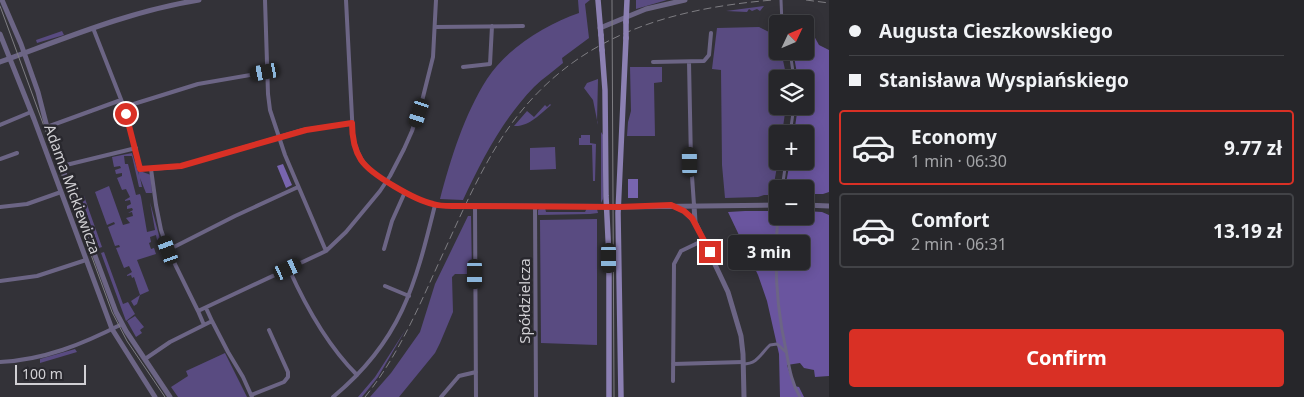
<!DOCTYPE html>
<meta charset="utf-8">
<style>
body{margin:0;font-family:"Noto Sans",sans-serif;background:#323236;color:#f1f3f6;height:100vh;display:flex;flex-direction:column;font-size:19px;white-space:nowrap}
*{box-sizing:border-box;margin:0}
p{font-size:16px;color:#a4a5a8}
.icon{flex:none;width:28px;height:28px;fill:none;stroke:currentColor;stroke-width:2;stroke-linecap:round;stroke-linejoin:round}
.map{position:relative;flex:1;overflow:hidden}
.panel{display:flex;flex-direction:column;background:#26262a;width:475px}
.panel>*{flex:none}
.banner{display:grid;align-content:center;height:110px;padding:0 20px;background:#26262a}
.needle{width:32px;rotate:46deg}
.fabs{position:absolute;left:769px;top:15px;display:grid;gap:10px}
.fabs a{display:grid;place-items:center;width:45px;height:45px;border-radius:5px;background:#26262a;box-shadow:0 2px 12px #0003,0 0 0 1px #424347;font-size:25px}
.scale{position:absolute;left:15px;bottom:12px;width:71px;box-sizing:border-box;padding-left:5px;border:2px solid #d1d0d4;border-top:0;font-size:14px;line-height:18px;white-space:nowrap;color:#d1d0d4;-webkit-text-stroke:4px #29282e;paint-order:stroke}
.end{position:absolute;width:22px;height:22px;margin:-11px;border:6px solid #d93025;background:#fff;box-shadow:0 0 0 2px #fff}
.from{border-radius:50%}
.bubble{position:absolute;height:35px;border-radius:5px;background:#26262a;box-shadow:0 2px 12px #0003,0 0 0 1px #424347;font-size:16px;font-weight:700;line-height:35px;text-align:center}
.car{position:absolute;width:15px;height:30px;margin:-15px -8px;border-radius:6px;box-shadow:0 0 4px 1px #0007;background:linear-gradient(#222 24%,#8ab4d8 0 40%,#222 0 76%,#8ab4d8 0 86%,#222 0)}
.banner b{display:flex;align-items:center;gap:18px;height:48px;font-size:19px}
.banner b+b{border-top:1px solid #424347}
.banner i{width:12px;height:12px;background:#f1f3f6}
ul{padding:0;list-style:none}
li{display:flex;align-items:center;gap:15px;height:75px;margin:0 10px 8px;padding:0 10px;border:2px solid #424347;border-radius:5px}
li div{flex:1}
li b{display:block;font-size:19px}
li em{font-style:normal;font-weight:700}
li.selected{border-color:#d93025}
li>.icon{width:45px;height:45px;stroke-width:1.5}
.cta{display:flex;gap:10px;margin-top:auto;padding:10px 20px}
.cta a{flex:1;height:58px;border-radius:5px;background:#d93025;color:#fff;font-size:20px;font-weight:700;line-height:58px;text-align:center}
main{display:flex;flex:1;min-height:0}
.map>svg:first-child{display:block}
</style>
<main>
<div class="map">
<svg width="829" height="397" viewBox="0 0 829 397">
<rect width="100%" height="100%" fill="#333238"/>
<path fill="#594b81" d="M578,0H590L585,4L589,38L562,58L563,63C554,71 543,78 534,87C502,120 482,160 463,200L440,199C451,158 464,115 487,79C506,49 546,24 579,13Z
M636,0H667L636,9Z
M764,6L760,11L757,9L752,11L749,9L747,12L726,11Z
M759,27L777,36L778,51H781L787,79H778V106H786L782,134H778V161L772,195H764L758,197L725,198L722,165L721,70L712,69L717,28Z
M62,31L64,35L37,43L36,40Z
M630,67H662V82L654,83L655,136H627L628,122L631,111Z
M598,79L597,122L598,125L593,100L584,88L587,83Z
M550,104L551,105C540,114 529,127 514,126L527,111L534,117L545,105L547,107Z
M601,132L603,135V199L601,203Z
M581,135H590V143L596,144L595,181H593L592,145H579V138H581Z
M555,147L556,169L530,170V148Z
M132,153L139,175L138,167L140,171L151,175L152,193H146L140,178L142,187H139L132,156H124L125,164H128L136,195L140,194L141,197L147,232L155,230L150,202L160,239L157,240L156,235L150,237L151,242L149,243L151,249L154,248L156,254L137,260L149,291L140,295L137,304L134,306L131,301L140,295L134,277L132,278L131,275L127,276V275L132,272L129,266L124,268L116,248L120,247L119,245L115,246L108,227L115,224L114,222L107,225L95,192L109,186L123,225L130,223L126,218L133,216L132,212L128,213L133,210L132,208L127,209V206L131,204L130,200L125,201V200L130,197L126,189L122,190L117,178L122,176V173L116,174L115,170L121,168L120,166L114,167L112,157Z
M84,196L102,247L99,248L81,197Z
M541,208H545L546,212H585L587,208L597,209L598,213L590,214L538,215V210Z
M468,216H471L472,274H455L452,277L453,312L440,343L435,353L399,397H370L391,373L420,332L435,284Z
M597,219V345L541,343L540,220Z
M104,252L123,304L128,302L135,314L126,321L101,253Z
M135,316L144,327L140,330L142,333L136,337L127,321Z
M406,329L378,377L362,397H358L375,377Z
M75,349L77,352L40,363V359Z
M225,353L247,397H178L171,387L188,376L186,371Z"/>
<path fill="#6a559f" d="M805,35L814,36L819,45L829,50V192L823,194H805V189H785L790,161H805V134H794L798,106H805V79H798L793,51H805Z
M745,211H777L778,216H805V211L822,212L829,215V376L815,377L814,370L804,368L800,363L787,365L794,386L799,387L804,397H780L779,354L767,301L758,275L728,212Z"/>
<path fill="#7865af" d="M283,164L292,185L286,188L277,166Z
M628,179H638V198H628Z"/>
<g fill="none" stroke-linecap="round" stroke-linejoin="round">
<path stroke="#6c6585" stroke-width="3" d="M781,0L782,24
M790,51L794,79
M790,134L794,106
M782,189L786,161
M778,216C774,261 776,306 786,350C789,366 791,382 800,397
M743,364C758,364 761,353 770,345L777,344L786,352"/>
<path stroke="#6c6585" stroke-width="4" d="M265,0L268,94L270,110L285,155L326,251
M346,0L353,137C355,146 358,155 364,163C377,179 414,200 435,205L606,206
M435,27L523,26
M93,28L124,107L140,169H151L156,205L161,230L168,250L198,311
M653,62L704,61L709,55L711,33
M689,62L691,162L694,205
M463,67L490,64L492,26
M124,107L198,84L267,72
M0,125L31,112
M47,127L121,100
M0,159L17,153
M62,166L136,148
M151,169L178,167L303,130L352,123
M475,206L476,397
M535,206L536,397
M0,207L27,204L61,192
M384,249L392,221L405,192
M168,250L235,216L298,187
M289,269C306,307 327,345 357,375
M0,281L37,276L86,260
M385,286L409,296
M212,321L228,352L243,377L252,397
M204,325L212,321L206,308
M145,359L170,342L204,325L198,311L326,251L346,232L380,191L390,176L404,149L412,131L422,101L433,57L436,0
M0,362C44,360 83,344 122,324
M673,364L743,362
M673,381L674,264L681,251L704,240
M251,395L284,382L288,377V372L269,330
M333,397C401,341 415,286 435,205
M441,397L459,376L476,372"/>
<path stroke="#6c6585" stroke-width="5" d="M2,0L21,44L38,92L47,127L116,312L126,331L170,397
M600,28L646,9L685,0
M0,34L34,119L112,329L155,397
M0,62C66,38 130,11 199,0
M671,205L684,211L695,222L728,292L741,336L743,354L744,397
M694,205L695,222
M805,205L829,206
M619,207L778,205"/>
<path stroke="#8c80b3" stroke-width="5.5" d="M598,0L601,35
M626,22L627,0
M602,50L605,90L606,196L609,258V397
M621,397L618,213L626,38"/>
<path stroke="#7e7d82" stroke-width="1" d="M612,0L614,397
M0,6L112,312L127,341L165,397"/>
<path stroke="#7e7d82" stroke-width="1" stroke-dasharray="8 4" stroke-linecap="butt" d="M806,0L829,3
M365,397C399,355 419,306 441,258C460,217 478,174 503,136C567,39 663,9 773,0"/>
<path stroke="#8c80b3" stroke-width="5.5" d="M601,35L602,50
M626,38V22"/>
</g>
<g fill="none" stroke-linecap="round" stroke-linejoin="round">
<path stroke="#d93025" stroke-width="6" d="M126,114L140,169L181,166L306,130L352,123C352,136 354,149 361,160C371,175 415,200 433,204C439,206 446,206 452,206L619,207L671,205L684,211L692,218L710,252"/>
</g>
<g text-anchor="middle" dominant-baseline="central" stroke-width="5" stroke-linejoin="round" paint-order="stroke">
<g font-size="15" fill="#d1d0d4" stroke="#29282e">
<text transform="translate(73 189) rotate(70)">Adama Mickiewicza</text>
<text transform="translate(524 301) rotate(-90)">Spółdzielcza</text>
</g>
</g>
</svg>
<div class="fabs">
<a><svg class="needle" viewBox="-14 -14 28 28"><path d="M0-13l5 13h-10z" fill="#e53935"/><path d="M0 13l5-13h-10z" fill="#a4a5a8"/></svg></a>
<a><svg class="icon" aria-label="layers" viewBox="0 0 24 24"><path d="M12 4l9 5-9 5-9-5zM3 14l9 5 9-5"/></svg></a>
<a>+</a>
<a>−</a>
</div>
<div class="scale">100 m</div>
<i class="end from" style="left:126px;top:114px"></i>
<i class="end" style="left:710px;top:252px"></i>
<div class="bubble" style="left:728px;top:235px;width:82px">3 min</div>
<i class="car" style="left:265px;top:72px;rotate:260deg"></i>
<i class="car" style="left:419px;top:113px;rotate:198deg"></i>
<i class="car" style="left:690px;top:162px;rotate:359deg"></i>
<i class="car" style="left:168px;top:250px;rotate:340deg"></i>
<i class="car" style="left:609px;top:258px;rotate:180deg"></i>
<i class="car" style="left:288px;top:269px;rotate:65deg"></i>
<i class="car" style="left:475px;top:274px;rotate:180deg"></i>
</div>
<section class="panel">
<div class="banner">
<b><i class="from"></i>Augusta Cieszkowskiego</b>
<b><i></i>Stanisława Wyspiańskiego</b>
</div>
<ul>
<li class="selected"><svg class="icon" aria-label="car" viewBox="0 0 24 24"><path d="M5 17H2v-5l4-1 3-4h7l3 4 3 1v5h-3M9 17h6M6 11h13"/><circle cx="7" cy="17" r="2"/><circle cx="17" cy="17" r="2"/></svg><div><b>Economy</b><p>1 min · 06:30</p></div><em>9.77 zł</em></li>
<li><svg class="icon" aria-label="car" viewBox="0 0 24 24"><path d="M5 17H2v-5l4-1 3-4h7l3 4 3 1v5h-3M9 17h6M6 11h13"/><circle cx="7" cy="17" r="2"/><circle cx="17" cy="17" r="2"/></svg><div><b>Comfort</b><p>2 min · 06:31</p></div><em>13.19 zł</em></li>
</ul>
<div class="cta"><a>Confirm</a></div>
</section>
</main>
